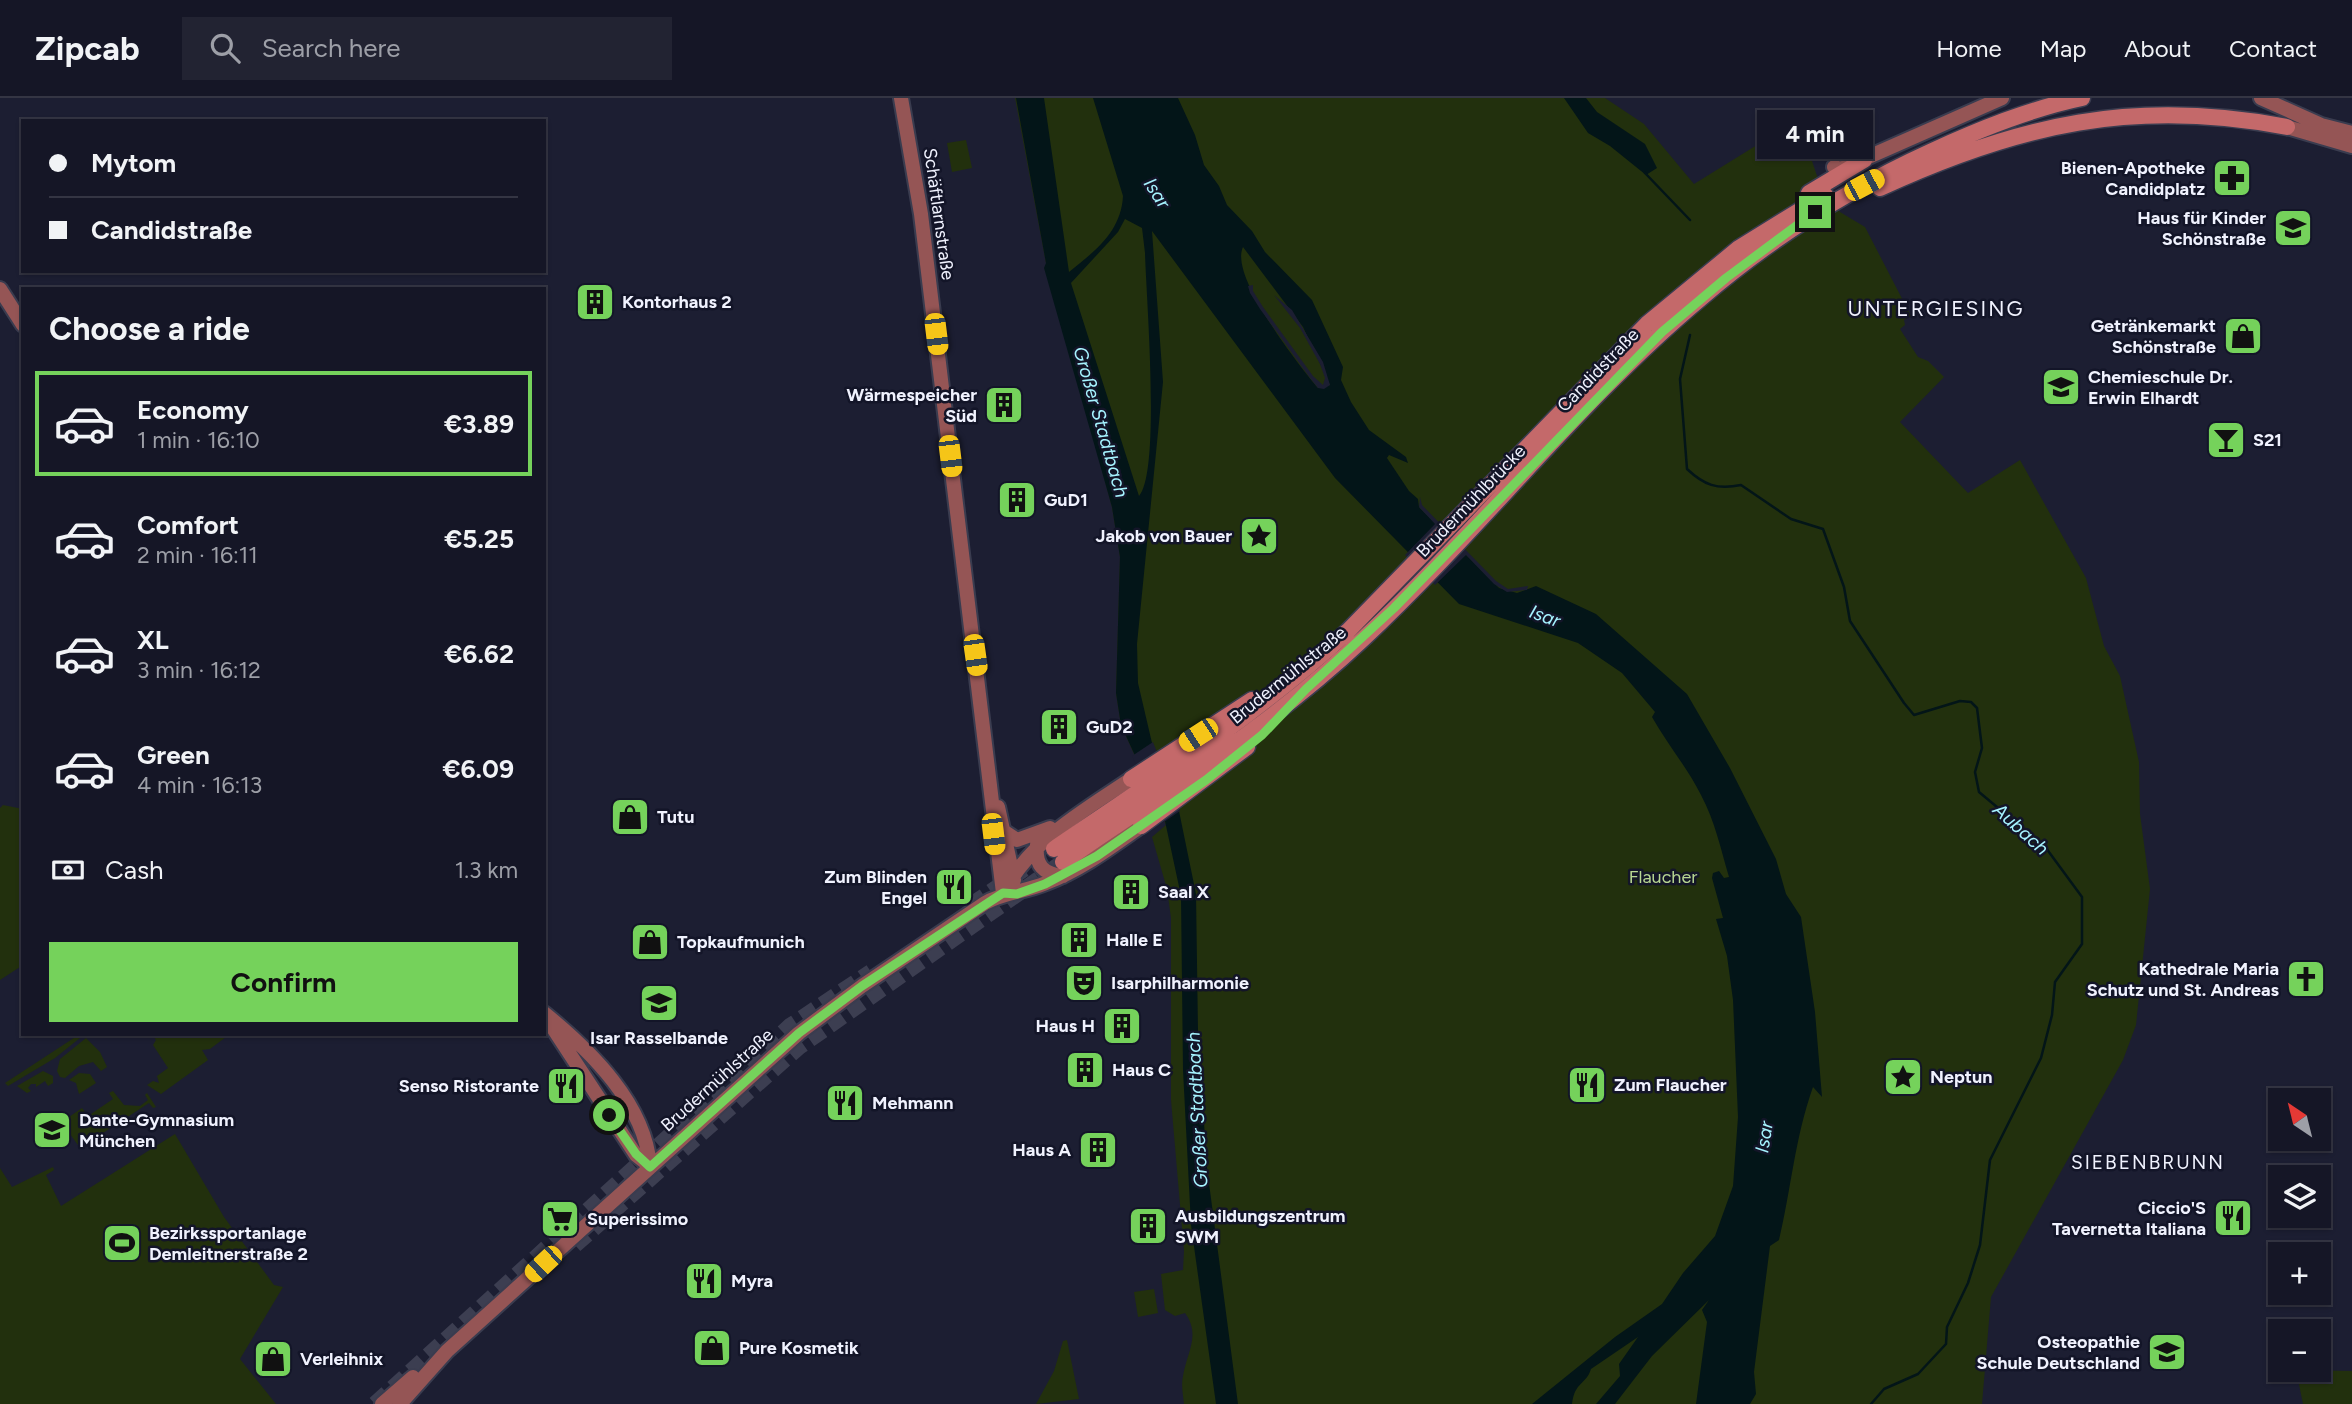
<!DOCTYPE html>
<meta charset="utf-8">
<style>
body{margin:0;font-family:Figtree,sans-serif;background:#222332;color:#f1f3f6;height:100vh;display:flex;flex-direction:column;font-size:26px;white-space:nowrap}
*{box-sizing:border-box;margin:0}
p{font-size:23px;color:#9d9fa7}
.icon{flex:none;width:38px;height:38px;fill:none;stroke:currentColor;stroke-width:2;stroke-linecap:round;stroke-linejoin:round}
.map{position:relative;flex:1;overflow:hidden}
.details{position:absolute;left:21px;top:189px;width:525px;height:749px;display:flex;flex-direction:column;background:#151626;border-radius:0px;box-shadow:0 2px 5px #0004,0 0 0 2px #343543}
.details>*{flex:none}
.banner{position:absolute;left:21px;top:21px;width:525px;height:154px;border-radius:0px;box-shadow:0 2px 5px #0004,0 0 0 2px #343543;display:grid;align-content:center;height:154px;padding:0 28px;background:#151626}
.needle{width:46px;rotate:325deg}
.controls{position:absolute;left:2268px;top:990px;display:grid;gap:14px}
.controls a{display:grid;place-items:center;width:63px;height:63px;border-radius:0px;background:#151626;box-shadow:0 2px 5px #0004,0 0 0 2px #343543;font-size:35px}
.end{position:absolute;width:32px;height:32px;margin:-16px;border:9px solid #75d25b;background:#111;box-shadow:0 0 0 4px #111}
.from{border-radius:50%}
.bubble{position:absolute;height:49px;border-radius:0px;background:#151626;box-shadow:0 2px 5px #0004,0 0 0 2px #343543;font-size:23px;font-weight:700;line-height:49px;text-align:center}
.car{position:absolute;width:21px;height:42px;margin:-21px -10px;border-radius:9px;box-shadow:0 0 5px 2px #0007;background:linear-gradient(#f5c518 24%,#345 0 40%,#f5c518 0 76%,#345 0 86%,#f5c518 0)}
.banner b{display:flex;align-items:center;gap:24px;height:66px;font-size:26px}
.banner b+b{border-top:2px solid #343543}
.banner i{width:18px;height:18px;background:#f1f3f6}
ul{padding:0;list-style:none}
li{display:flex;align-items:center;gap:21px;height:105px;margin:0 14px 10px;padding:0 14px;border:4px solid transparent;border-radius:0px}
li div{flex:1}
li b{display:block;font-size:26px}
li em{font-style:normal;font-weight:700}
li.selected{border-color:#75d25b}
li>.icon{width:63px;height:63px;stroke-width:1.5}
h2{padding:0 28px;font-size:32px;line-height:84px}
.pay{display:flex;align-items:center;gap:18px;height:77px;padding:0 28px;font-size:26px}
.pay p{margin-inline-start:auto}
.button{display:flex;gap:14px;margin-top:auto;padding:14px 28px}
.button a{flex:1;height:80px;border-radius:0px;background:#75d25b;color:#111;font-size:28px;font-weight:700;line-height:80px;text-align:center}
header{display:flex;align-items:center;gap:42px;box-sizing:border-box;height:98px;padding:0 35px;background:#151626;border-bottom:2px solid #343543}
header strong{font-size:33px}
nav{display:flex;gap:38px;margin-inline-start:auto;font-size:24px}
.search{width:490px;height:63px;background:#222332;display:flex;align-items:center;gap:18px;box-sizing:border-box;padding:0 24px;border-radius:0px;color:#9d9fa7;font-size:26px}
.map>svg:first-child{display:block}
</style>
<header>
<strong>Zipcab</strong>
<div class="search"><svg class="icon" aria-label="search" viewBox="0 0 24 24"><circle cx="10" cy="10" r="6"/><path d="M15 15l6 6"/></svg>Search here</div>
<nav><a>Home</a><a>Map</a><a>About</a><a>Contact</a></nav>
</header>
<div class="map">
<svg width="2352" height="1306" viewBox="0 0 2352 1306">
<rect width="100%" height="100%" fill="#1c1e32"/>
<path fill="#22300d" d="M1015,0H1605L1644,26L1694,86L1791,26L1809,54L1818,81L1840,114L1865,129L1911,218L1904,222L1905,227L1900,231L1918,259L1928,263L1944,279L1900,324L1968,395L2020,362L2086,480L2104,548L2120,578L2139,664L2140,716L2150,791L2136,927L2123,962L1991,1199L1982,1306H1184C1183,1297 1181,1287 1183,1278C1187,1254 1201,1237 1185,1215L1175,1218L1165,1212L1161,1176L1183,1172L1184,1153L1171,1002V820L1167,791L1152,739L1166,727L1121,627L1116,595L1120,459L1112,409L1046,165Z
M966,42L972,70L952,74L947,45Z
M3,707L23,711V867L0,882V710Z
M80,936H85L55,960L8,988L5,985Z
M152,936H230L210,951L202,952L208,962L161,996L147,987L153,983L159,985L157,978L168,970L153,947L156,942Z
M86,940L100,954L107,969L101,973L93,964L79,968L65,980L60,979L57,973L60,961Z
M43,973L53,978V985L48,988L45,983L36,989V986H31L28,990L31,993L27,995L17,988Z
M79,975L90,976L96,985L79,996L76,985L69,982Z
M113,993L124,1007L140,1008L148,1002L145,997L147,995L156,1009L153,1010L149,1005L80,1050L70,1036L69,1019L82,1010L88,1018L113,1001L109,995Z
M175,1036L224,1119L274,1187L283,1189L240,1261L276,1306H0V1070L12,1089L53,1069L54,1072L46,1077L61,1108Z
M1154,1191L1158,1215L1138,1219L1134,1194Z
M1067,1242L1079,1301L1036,1306L1054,1273L1063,1243Z
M2296,1272L2352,1273V1306H2303Z"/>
<path fill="#031518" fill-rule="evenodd" d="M1016,0H1044L1069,174C1095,153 1121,134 1123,98L1093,0H1178L1195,37L1204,67L1219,88L1227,107L1252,133L1265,154L1312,202L1343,269L1341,282L1351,304L1369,332L1406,359L1408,365L1389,357L1387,360L1409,393L1418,401L1419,409L1499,490L1517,495L1536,488L1596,516L1687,596L1730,670L1776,761L1786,796L1801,819L1815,914L1822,999L1813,989C1795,1039 1791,1092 1779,1142L1770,1148L1754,1274L1756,1296L1750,1306H1696L1707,1224L1702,1212L1709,1202L1652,1258L1615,1306H1596L1620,1278L1619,1266L1638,1239L1591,1271C1586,1287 1575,1283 1572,1306H1532L1615,1239L1662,1206L1683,1175L1715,1138L1733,1088L1738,1019L1733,902L1727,858L1716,821L1723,820L1712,780L1713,775L1719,773L1724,780L1729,779C1721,752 1715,723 1701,697C1687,669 1667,646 1652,619L1655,614L1622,575L1578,545L1459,506L1335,380L1152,133L1163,284L1137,546L1138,585L1152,645L1179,713L1196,796L1198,934L1207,1070L1238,1306H1216L1191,1127L1183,972L1181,798L1165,723L1121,627L1116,595L1120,459L1112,409L1044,170L1046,165ZM1125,121L1142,130L1145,155C1146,197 1161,373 1139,398L1071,185L1118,134ZM1243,149L1303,229L1330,287L1318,290C1298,266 1229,178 1243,149Z
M1564,0H1586L1597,14L1645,46L1657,70L1646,77L1610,48L1588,35Z"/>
<path fill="#1c1e32" d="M1253,187V193L1263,209L1313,278L1323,287L1325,280L1320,266L1300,230L1274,197L1292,212L1323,264L1330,287L1324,291L1318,290L1310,280L1260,211L1250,195L1248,188Z
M1420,399L1422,407L1496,483L1508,491L1528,488L1527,492L1507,494L1494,486L1466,457L1435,487L1405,457L1435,426L1419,409Z
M1153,644L1180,713L1164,724L1132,658Z"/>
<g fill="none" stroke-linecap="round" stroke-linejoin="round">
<path stroke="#031518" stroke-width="2.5" d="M1645,75L1690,122
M1690,237L1680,281L1687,371C1704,387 1717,392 1741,387L1791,421L1823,431L1844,489L1850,523L1904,605L1914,617L1960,603L1971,604L1977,610L1982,650L1975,674L1979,694L2046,750L2082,799V846L2055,884L2052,917L2041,960L1990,1062L1980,1147L1968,1185L1947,1229L1946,1246L1918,1276L1884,1291L1871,1306"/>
<path stroke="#3c3e51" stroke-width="16" stroke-dasharray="16 8" stroke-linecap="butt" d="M971,807L1054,751
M575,1147L799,949L1063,764
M375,1306L790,928L871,874"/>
<g stroke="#3a3c4f" stroke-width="18">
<path id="secondary" d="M901,0L921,116L1003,795
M2261,0L2321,27L2352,35
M2287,29L2352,48
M1834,69L1841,71L2002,0
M0,191L23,227
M998,709L1014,782
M1005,734L1017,742L1050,730
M1037,747C1035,767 1043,776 1063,778
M1003,795C1031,742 1082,714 1131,681
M544,915C591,953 645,1006 650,1068
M545,918L636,1057L650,1068
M382,1306L413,1279
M400,1306L447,1253L799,935L862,888L985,805C1004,794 1025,794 1046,785C1081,772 1111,749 1141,728"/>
</g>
<g stroke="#3a3c4f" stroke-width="19">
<path id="trunk" d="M1880,90C2019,26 2135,0 2287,29
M1809,95L1864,62
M1131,681L1252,602
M1141,728L1247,649
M1054,751C1155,682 1258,616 1348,533L1647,226L1739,150L1825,97
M1063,764C1166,693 1273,626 1364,540C1480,431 1579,302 1701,200C1770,141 1847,92 1930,54C1978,32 2029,11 2082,0"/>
</g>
<use href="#secondary" stroke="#955555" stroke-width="14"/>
<use href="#trunk" stroke="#c4696a" stroke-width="16"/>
</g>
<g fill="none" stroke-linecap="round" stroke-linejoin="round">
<path stroke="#75d25b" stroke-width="9" d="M609,1017L636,1056L650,1069L799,935L862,888L1003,795L1017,796L1045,786L1097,758L1206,682L1262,637L1306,591L1394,510L1662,234L1726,180L1815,114"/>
</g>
<defs>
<g id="pharmacy-square" transform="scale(2.0125)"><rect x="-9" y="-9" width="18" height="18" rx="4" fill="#75d25b" stroke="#131528"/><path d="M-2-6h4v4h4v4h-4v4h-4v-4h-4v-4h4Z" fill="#111"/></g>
<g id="school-square" transform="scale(2.0125)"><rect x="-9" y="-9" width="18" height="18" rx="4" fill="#75d25b" stroke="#131528"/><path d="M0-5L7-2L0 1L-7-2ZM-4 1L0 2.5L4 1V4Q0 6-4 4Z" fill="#111"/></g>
<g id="building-square" transform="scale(2.0125)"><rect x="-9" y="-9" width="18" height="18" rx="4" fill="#75d25b" stroke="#131528"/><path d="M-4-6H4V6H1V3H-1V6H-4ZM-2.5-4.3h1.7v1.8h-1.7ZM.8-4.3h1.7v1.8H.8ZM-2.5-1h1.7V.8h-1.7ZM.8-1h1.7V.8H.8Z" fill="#111"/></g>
<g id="shop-square" transform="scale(2.0125)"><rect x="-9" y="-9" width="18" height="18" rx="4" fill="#75d25b" stroke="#131528"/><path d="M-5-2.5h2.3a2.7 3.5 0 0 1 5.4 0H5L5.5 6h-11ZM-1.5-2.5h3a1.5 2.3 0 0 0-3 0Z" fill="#111"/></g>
<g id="bar-square" transform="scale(2.0125)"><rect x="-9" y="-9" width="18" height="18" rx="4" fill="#75d25b" stroke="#131528"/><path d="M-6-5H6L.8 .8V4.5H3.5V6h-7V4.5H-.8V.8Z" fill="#111"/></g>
<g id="sight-square" transform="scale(2.0125)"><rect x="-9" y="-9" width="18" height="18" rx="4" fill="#75d25b" stroke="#131528"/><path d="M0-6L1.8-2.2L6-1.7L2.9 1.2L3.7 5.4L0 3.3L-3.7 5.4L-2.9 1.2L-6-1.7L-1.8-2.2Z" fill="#111"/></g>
<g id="restaurant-square" transform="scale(2.0125)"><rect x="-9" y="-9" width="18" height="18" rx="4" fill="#75d25b" stroke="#131528"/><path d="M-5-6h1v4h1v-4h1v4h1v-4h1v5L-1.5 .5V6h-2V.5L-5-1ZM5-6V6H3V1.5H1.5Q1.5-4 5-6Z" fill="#111"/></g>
<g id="church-square" transform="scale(2.0125)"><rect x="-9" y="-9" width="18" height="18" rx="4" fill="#75d25b" stroke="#131528"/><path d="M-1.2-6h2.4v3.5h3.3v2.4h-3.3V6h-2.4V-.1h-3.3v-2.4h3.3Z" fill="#111"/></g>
<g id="theatre-square" transform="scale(2.0125)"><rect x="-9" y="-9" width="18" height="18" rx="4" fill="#75d25b" stroke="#131528"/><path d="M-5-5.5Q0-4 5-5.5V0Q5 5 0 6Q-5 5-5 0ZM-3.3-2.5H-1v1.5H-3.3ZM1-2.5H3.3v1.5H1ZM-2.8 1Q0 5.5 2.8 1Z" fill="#111"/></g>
<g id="supermarket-square" transform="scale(2.0125)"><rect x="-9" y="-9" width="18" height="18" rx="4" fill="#75d25b" stroke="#131528"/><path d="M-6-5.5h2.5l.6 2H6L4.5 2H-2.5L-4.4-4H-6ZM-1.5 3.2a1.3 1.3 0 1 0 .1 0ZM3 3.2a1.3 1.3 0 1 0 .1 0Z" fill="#111"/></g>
<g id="stadium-square" transform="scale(2.0125)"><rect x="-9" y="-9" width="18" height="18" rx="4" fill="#75d25b" stroke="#131528"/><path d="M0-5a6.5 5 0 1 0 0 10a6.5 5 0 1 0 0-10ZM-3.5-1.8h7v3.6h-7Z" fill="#111"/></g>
</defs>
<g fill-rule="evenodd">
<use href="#pharmacy-square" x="2232" y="80"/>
<use href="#school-square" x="2293" y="130"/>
<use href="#building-square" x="595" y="204"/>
<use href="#shop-square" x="2243" y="238"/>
<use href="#school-square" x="2061" y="289"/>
<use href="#building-square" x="1004" y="307"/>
<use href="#bar-square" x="2226" y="342"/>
<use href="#building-square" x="1017" y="402"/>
<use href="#sight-square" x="1259" y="438"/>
<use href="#building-square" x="1059" y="629"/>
<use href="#shop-square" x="630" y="719"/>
<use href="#restaurant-square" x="954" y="789"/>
<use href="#building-square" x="1131" y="794"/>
<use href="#building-square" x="1079" y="842"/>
<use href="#shop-square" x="650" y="844"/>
<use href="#church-square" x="2306" y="881"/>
<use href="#theatre-square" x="1084" y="885"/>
<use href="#school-square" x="659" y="905"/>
<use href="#building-square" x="1122" y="928"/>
<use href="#building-square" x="1085" y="972"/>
<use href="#sight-square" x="1903" y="979"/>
<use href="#restaurant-square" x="1587" y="987"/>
<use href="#restaurant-square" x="566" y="988"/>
<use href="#restaurant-square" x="845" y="1005"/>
<use href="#school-square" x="52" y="1032"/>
<use href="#building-square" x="1098" y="1052"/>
<use href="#restaurant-square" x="2233" y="1120"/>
<use href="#supermarket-square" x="560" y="1121"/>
<use href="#building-square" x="1148" y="1128"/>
<use href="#stadium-square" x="122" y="1145"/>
<use href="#restaurant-square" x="704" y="1183"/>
<use href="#shop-square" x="712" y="1250"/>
<use href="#school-square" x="2167" y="1254"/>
<use href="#shop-square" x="273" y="1261"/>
</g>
<g text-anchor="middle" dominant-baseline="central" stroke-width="5" stroke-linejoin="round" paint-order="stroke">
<g font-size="18" font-weight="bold" fill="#f0f2fe" stroke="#131528" text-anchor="start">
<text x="2205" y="70" text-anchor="end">Bienen-Apotheke<tspan x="2205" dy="21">Candidplatz</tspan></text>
<text x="2266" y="120" text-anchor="end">Haus für Kinder<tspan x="2266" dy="21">Schönstraße</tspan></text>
<text x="622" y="204">Kontorhaus 2</text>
<text x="2216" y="228" text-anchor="end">Getränkemarkt<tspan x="2216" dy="21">Schönstraße</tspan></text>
<text x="2088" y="279">Chemieschule Dr.<tspan x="2088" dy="21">Erwin Elhardt</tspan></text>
<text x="977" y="297" text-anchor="end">Wärmespeicher<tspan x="977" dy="21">Süd</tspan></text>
<text x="2253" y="342">S21</text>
<text x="1044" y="402">GuD1</text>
<text x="1232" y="438" text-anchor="end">Jakob von Bauer</text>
<text x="1086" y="629">GuD2</text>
<text x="657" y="719">Tutu</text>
<text x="927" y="779" text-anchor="end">Zum Blinden<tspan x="927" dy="21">Engel</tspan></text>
<text x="1158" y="794">Saal X</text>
<text x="1106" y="842">Halle E</text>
<text x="677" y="844">Topkaufmunich</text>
<text x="2279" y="871" text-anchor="end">Kathedrale Maria<tspan x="2279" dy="21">Schutz und St. Andreas</tspan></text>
<text x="1111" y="885">Isarphilharmonie</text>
<text x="1095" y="928" text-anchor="end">Haus H</text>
<text x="659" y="940" text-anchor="middle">Isar Rasselbande</text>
<text x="1112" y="972">Haus C</text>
<text x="1930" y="979">Neptun</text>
<text x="1614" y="987">Zum Flaucher</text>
<text x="539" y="988" text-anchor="end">Senso Ristorante</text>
<text x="872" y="1005">Mehmann</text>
<text x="79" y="1022">Dante-Gymnasium<tspan x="79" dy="21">München</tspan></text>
<text x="1071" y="1052" text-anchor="end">Haus A</text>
<text x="2206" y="1110" text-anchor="end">Ciccio'S<tspan x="2206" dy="21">Tavernetta Italiana</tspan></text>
<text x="1175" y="1118">Ausbildungszentrum<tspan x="1175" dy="21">SWM</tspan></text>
<text x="587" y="1121">Superissimo</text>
<text x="149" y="1135">Bezirkssportanlage<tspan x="149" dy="21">Demleitnerstraße 2</tspan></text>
<text x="731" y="1183">Myra</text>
<text x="2140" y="1244" text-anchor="end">Osteopathie<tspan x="2140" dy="21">Schule Deutschland</tspan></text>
<text x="739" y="1250">Pure Kosmetik</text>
<text x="300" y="1261">Verleihnix</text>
</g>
<g font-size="18" fill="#f0f2fe" stroke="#131528">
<text transform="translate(939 116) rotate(82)">Schäftlarnstraße</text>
<text transform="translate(1598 272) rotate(-46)">Candidstraße</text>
<text transform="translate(1471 403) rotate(-46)">Brudermühlbrücke</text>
<text transform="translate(1288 577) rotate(-39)">Brudermühlstraße</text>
<text transform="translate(717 982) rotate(-42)">Brudermühlstraße</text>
</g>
<g font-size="18" fill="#b8d793" stroke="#131528">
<text x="1663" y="779">Flaucher</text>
</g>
<g font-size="19" font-style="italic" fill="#a6f3ff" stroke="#131528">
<text transform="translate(1157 95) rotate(57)">Isar</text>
<text transform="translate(1101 324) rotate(74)">Großer Stadtbach</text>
<text transform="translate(1545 518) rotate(20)">Isar</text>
<text transform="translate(2021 731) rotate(42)">Aubach</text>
<text transform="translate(1197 1012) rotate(-93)">Großer Stadtbach</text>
<text transform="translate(1764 1039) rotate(-81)">Isar</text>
</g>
<g font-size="19" letter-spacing="2" fill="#f0f2fe" stroke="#131528">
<text x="2148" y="1064">SIEBENBRUNN</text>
</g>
<g font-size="21" letter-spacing="2" fill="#f0f2fe" stroke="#131528">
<text x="1936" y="210">UNTERGIESING</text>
</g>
</g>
</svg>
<div class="controls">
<a><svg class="needle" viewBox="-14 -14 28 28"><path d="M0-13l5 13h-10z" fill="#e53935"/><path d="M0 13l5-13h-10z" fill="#9d9fa7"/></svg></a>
<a><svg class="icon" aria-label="layers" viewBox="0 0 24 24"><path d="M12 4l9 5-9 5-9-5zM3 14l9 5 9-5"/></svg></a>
<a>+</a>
<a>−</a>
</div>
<i class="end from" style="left:609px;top:1017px"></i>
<i class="end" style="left:1815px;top:114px"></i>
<div class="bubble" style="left:1757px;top:12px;width:116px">4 min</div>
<i class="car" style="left:1864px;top:87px;rotate:62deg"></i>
<i class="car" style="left:936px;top:236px;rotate:173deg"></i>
<i class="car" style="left:950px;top:358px;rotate:173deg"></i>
<i class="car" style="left:975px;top:557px;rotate:172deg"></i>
<i class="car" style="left:1198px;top:637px;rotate:237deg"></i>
<i class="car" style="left:993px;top:736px;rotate:173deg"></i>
<i class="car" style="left:543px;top:1166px;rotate:227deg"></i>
<div class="banner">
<b><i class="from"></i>Mytom</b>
<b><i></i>Candidstraße</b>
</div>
<section class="details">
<h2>Choose a ride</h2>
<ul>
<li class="selected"><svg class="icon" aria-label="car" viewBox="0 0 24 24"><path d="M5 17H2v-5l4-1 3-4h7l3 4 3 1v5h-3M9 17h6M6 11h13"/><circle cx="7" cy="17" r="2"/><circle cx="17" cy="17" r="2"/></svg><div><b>Economy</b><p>1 min · 16:10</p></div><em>€3.89</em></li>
<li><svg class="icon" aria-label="car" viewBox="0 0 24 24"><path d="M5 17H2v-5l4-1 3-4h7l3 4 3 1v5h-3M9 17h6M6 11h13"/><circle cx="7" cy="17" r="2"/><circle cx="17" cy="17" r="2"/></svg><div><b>Comfort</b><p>2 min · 16:11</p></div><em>€5.25</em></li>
<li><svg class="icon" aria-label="car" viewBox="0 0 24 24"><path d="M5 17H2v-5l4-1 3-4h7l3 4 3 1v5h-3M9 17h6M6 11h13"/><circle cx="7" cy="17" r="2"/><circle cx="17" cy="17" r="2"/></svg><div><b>XL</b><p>3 min · 16:12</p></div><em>€6.62</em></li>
<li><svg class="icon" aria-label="car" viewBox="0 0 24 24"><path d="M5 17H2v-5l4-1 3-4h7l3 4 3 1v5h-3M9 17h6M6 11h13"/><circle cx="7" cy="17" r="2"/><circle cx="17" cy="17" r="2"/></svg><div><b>Green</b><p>4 min · 16:13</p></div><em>€6.09</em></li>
</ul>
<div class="pay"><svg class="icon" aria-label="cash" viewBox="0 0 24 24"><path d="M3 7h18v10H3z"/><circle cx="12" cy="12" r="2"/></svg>Cash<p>1.3 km</p></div>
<div class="button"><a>Confirm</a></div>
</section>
</div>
